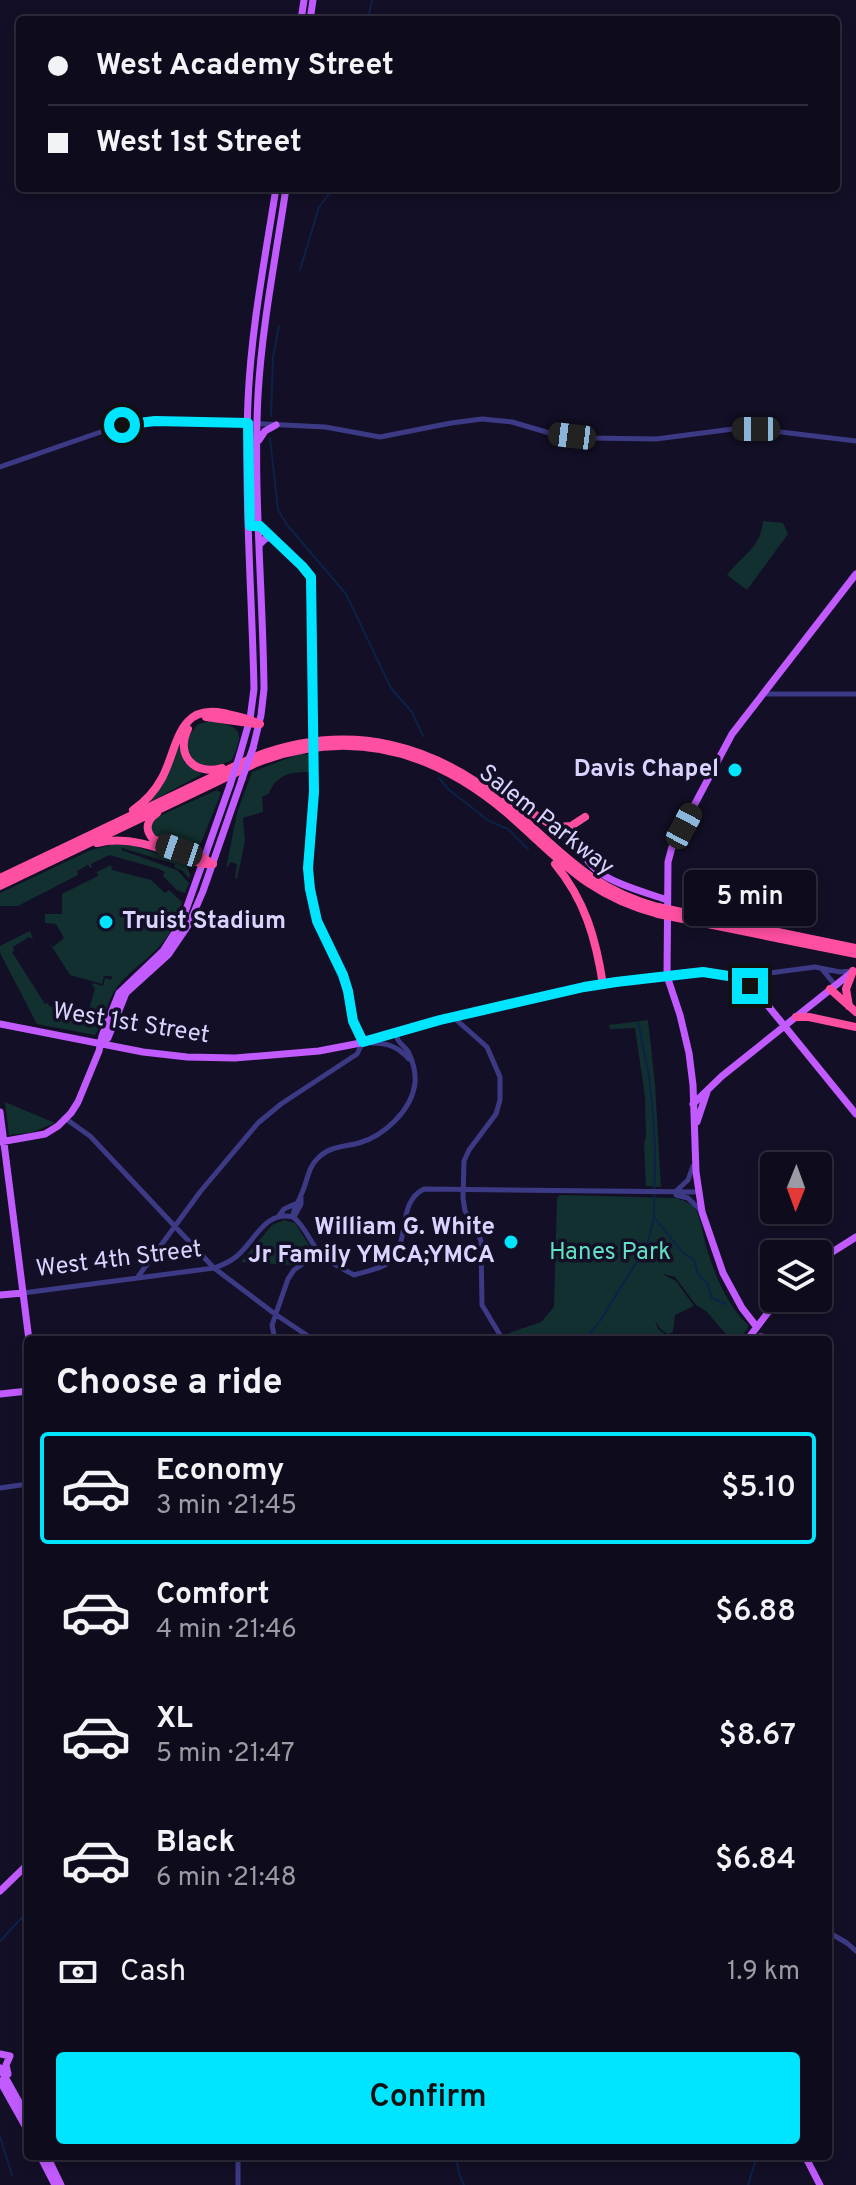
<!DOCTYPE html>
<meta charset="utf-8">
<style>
body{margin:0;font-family:Overpass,sans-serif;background:#171425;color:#f1f3f6;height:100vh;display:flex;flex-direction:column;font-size:30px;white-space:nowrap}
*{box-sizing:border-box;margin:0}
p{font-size:26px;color:#9b9ba3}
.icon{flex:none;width:44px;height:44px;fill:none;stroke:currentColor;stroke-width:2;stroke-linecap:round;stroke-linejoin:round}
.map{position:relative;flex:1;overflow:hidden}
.drawer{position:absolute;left:24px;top:1336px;width:808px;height:824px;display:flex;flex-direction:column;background:#0e0b1c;border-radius:8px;box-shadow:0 4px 12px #0003,0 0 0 2px #2e2b3b}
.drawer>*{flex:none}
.banner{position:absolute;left:16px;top:16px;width:824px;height:176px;border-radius:8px;box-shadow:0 4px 12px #0003,0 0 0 2px #2e2b3b;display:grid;align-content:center;height:176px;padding:0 32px;background:#0e0b1c}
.needle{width:52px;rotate:181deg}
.fabs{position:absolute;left:760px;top:1152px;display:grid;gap:16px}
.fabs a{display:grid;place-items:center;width:72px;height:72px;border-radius:8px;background:#0e0b1c;box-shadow:0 4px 12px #0003,0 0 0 2px #2e2b3b;font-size:40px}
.end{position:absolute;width:36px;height:36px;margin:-18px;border:10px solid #00e5ff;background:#111;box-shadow:0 0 0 4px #111}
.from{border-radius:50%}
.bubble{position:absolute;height:56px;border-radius:8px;background:#0e0b1c;box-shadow:0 4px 12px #0003,0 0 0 2px #2e2b3b;font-size:26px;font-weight:600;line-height:56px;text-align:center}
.car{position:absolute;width:24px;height:48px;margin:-24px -12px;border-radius:10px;box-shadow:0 0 6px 2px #0007;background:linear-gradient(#222 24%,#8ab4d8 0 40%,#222 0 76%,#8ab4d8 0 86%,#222 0)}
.banner b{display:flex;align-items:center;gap:28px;height:76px;font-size:30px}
.banner b+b{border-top:2px solid #2e2b3b}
.banner i{width:20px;height:20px;background:#f1f3f6}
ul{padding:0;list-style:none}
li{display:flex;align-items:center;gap:24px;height:112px;margin:0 16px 12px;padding:0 16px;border:4px solid transparent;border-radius:8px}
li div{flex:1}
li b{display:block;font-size:30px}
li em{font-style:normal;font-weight:600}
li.current{border-color:#00e5ff}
li>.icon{width:72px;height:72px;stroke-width:1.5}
h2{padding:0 32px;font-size:36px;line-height:96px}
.pay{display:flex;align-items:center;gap:20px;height:88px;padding:0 32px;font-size:30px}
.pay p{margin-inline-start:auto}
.primary-button{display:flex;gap:16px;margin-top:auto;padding:16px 32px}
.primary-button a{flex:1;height:92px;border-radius:8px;background:#00e5ff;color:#111;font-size:32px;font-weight:600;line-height:92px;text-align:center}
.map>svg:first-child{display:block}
</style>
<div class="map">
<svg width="856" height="2185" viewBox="0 0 856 2185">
<rect width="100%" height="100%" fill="#130f26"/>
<path fill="#12302f" d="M763,521L783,523L788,534L747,590L727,575C742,555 761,548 763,521Z
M211,721C241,727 245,730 232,760C212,769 202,771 188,753V737L198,724Z
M178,744L185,763L202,774L152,801L149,800Z
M299,754H309L310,772C294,772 281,773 272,787C266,797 272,792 262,797L263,812L243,818L245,841L237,879L235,878L237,864L231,862L226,869L237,813L252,772Z
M217,790L221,793L201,843C186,853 169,844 154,835L151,826L157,817Z
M114,844L135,846L186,864L190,874L189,879L183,871L174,867L175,864L122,848L121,850L177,870L189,883L185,893L177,890L163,876L165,872L159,869L109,855L91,864L92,867L90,868L88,865L77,871L78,875L18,906H0V893L91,850Z
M111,865L112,870L151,880L165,893L169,890L182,902L174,924L167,921L165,926L172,929C157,956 132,966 116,989C106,1003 104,1021 95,1035L37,1024L0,953V946L30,931L33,939L29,937L13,947L14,951L12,952L45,1004L48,1003L49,1006L83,1016L85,1013H88L95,988L92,986L93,983L103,986L105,978L111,980L112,976H104L102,984L70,975L49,942L53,947L64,938L56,924L45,923V914H62V894L98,876L97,872Z
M648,1020L655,1084L661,1187L646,1186L644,1143L646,1137L645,1097L635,1028L610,1029L609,1025Z
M5,1102L55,1123L33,1132L9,1135Z
M560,1195L677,1198C685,1201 693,1204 697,1212C701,1221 703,1233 705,1242C713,1271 726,1304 748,1325V1327L740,1340H731L706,1311L696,1305L675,1277L664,1274V1275L676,1281L694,1306L675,1315L673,1332L668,1334L661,1330L655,1320L658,1329L666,1335L648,1336L646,1340H507L509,1333L541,1322L554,1307L557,1198Z
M284,1220L295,1223L313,1251L292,1265L241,1262L272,1225Z"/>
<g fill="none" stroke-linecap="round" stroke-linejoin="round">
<path stroke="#0c2248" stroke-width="2" d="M368,20L372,0
M300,270L319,207L329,194L330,188
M271,416L273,357L279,326
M270,438L278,510L288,526L346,594L391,688L412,712L423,736
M439,778L448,789L489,821L508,829L528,849
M654,1217L682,1252L694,1260L698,1274L707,1283L712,1298L726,1304
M585,1340L600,1321L647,1245L654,1217L655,1147L653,1114L649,1076L638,1022
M0,1941L28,1911
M0,2137L12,2175
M456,2156L459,2174L464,2185
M748,2185L757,2156"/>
<path stroke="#3d3a85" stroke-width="5" d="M0,467L115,427L148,421H202L325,427L380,437L451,423L482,419L512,422L553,434L590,438L656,439L733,429H756L856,441
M250,526H260L302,566L312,581L314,734
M762,694H856
M314,753C314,777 315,802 313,827C310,854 307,878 313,906C318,932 336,953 345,978C353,1002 350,1019 363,1042
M822,969L835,985
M744,982L754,975L815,967L840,972L852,971
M453,1017L487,1047L500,1077V1100L496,1114L469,1150L464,1161L463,1198L465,1211L476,1228L481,1241L482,1305L503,1340
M372,1043C388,1043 398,1047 409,1059
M66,1119L90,1136L214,1268L275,1314L314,1340
M675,1192L688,1180L693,1166
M676,1195L688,1198L700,1210
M278,1217L284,1209L295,1204
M293,1217C306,1227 310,1243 321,1254C330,1263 343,1269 354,1275C364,1272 375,1270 385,1265C414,1246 394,1204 424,1189L699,1192
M293,1217C293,1207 298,1204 301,1195C308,1181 307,1168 319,1157C331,1146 344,1147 359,1143C384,1136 412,1110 415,1083C416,1074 413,1061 409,1053C404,1044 397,1044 396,1033
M294,1217L301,1204V1197
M137,1278L200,1192L258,1123L281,1104L357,1054L363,1042
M23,1293L214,1268C223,1265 231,1261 237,1256C255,1241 265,1210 293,1217
M275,1340L272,1325L288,1279L294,1270L319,1252
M0,1488L28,1484
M828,1932L847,1943L856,1951
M238,2185V2156"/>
<path stroke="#c25bff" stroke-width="7" d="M301,20L304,0
M310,20L313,0
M259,440L265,431L276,425
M260,544L265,539L272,537
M253,748L261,715L264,689C263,591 253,492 258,395C262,325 276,256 286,188
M240,754L250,719L254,689C252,594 244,496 248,401C251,329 265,259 276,188
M579,842C588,881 635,888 667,900
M0,1024L143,1052L187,1057L235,1058L319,1051L371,1041L440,1020L584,987L684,973L707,972L730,976L744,982L756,991L856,1114
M103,1043L108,1038L126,993L168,955L189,924L203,891L242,779
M693,1104L722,1076L851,973
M0,1112L29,1340
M697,1122L707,1092
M0,1142L45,1134L58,1126L71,1113L78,1102L99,1051L102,1036L119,993L163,951L182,921L230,785
M818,1261L856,1237
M0,1295L23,1293
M756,1326L742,1308L723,1273L702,1212L696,1172L693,1085L689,1053L680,1015L667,976L668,862L672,847L732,734L856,574
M747,1340L779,1298
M752,1340L760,1337L771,1338
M0,1394L28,1391
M0,1891L28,1864
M0,2054L10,2056L6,2065L8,2074
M0,2068L28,2118
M0,2081L28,2131
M40,2156L55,2185
M47,2156L61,2185
M805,2156L820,2185"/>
<path stroke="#ff4fa3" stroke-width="8" d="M206,717L256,724
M188,729C175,755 194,776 222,768
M495,790L579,842
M133,810C145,802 155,791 162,778C178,748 177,704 223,713C236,716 248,718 260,724
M157,813C147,820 144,829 153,839L204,858L211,863
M557,827L571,826L585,817
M97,843C133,834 168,852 202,864H213
M555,864C585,900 596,939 603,985
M0,878L254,757C350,720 437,744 513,810C563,853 591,889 658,907
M0,886L256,763C349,727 433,750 507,813C560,859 586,895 658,914
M797,936L856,948
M796,942L856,954
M830,989L856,1012
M849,1006L846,989L853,971
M796,1017H809L856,1027"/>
<path stroke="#3d3a85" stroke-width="5" d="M314,734V753"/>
<path stroke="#c25bff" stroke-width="7" d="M242,779L253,748
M230,785L240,754"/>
<path stroke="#ff4fa3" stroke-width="8" d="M658,907L797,936
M658,914L796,942"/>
</g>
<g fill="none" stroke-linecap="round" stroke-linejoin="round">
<path stroke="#00e5ff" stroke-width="10" d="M122,425L155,421L248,423L250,526H260L302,566L311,577L314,792L308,868L310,889L317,921L343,975L348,991L353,1021L363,1042L440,1020L584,987L616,982L703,972L735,977L750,986"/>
</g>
<g fill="#00e5ff" stroke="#130f26" stroke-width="3">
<circle cx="735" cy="770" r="8"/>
<circle cx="106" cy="922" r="8"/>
<circle cx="511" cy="1242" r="8"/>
</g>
<g text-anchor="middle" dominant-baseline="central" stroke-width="7" stroke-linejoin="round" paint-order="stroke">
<g font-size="24" font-weight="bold" fill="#d9d4ff" stroke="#130f26" text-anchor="end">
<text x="719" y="770">Davis Chapel</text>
<text x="122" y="922" text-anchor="start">Truist Stadium</text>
<text x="495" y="1228">William G. White<tspan x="495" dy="28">Jr Family YMCA;YMCA</tspan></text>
</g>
<g font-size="24" fill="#d9d4ff" stroke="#130f26">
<text transform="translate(546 821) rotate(38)">Salem Parkway</text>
<text transform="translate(131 1024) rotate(9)">West 1st Street</text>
<text transform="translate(119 1260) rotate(-7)">West 4th Street</text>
</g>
<g font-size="24" fill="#5fe0c0" stroke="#130f26">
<text x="610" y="1253">Hanes Park</text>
</g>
</g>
</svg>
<div class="fabs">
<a><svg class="needle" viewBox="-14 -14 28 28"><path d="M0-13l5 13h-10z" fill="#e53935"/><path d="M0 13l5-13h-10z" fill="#9b9ba3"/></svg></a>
<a><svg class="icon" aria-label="layers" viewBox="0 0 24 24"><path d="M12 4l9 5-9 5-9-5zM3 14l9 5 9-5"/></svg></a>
</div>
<i class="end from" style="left:122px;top:425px"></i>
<i class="end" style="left:750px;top:986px"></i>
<div class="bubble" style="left:684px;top:870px;width:132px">5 min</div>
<i class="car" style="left:756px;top:429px;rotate:270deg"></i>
<i class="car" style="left:572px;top:436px;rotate:277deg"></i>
<i class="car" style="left:684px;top:826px;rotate:28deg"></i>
<i class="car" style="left:179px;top:850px;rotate:289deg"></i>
<div class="banner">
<b><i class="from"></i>West Academy Street</b>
<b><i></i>West 1st Street</b>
</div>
<section class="drawer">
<h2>Choose a ride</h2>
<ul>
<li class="current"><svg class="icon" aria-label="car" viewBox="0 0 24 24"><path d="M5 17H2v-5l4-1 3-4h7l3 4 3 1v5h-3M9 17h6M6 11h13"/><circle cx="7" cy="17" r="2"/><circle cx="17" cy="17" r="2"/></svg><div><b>Economy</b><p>3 min · 21:45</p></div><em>$5.10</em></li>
<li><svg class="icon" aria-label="car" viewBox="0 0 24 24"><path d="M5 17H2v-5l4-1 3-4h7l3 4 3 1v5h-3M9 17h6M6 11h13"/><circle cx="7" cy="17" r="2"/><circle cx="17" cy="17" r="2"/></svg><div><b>Comfort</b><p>4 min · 21:46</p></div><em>$6.88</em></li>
<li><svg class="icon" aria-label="car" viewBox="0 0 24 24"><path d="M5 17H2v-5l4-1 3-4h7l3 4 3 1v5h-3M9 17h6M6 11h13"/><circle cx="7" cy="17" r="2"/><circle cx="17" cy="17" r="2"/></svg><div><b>XL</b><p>5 min · 21:47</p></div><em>$8.67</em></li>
<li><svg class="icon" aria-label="car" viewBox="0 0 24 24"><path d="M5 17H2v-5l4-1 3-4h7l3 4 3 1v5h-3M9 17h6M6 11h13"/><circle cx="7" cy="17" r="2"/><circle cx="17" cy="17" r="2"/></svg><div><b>Black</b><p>6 min · 21:48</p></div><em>$6.84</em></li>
</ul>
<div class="pay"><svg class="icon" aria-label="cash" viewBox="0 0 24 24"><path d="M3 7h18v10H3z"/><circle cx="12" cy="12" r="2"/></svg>Cash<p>1.9 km</p></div>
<div class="primary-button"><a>Confirm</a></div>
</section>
</div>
